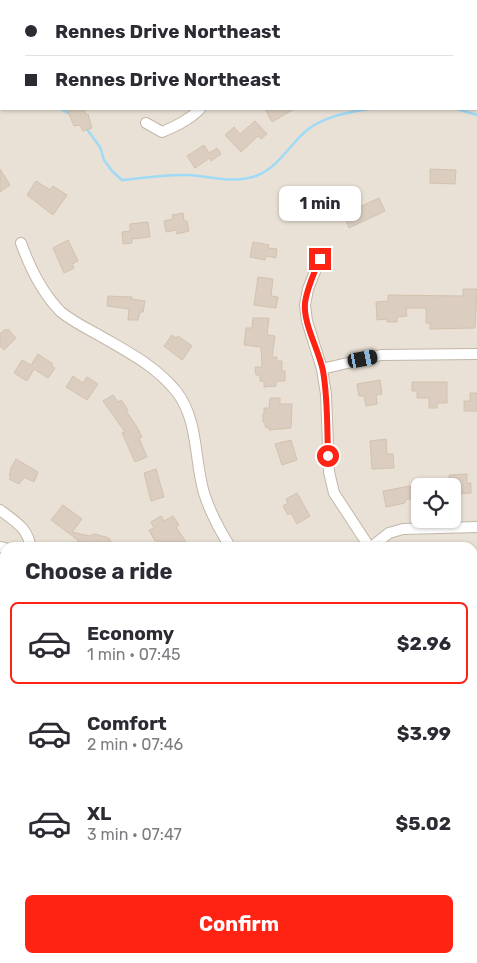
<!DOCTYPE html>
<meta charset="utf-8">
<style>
body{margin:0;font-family:Rubik,sans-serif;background:#f2f2f3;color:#2b2b33;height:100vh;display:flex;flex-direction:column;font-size:19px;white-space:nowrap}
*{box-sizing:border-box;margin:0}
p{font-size:16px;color:#7c7c81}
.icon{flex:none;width:28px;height:28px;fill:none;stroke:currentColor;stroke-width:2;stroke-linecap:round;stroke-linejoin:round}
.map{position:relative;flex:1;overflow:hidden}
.panel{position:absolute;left:0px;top:542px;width:478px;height:421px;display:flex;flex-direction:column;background:#fff;border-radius:15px 15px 0 0;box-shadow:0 1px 4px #0004}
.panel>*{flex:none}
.hud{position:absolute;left:0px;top:0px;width:478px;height:110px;box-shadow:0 1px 4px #0004;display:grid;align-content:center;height:110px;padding:0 25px;background:#fff}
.controls{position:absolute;left:411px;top:478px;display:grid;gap:10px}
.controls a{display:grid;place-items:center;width:50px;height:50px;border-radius:8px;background:#fff;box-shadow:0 1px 4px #0004;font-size:25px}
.end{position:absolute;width:22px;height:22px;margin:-11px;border:6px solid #ff2314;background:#fff;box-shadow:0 0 0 2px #fff}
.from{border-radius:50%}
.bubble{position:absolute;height:35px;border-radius:8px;background:#fff;box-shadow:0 1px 4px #0004;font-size:16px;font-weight:700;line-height:35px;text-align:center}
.car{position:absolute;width:15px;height:30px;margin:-15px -8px;border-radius:6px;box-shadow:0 0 4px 1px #0007;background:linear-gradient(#222 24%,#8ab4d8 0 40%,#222 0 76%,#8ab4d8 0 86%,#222 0)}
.hud b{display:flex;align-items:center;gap:18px;height:48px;font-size:19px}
.hud b+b{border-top:1px solid #e1e1e2}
.hud i{width:12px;height:12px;background:#2b2b33}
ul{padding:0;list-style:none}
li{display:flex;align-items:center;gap:15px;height:82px;margin:0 10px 8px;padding:0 15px;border:2px solid transparent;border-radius:8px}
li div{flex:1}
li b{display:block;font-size:19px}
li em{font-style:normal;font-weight:700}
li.on{border-color:#ff2314}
li>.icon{width:45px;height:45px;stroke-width:1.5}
h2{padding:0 25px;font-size:22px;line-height:60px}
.button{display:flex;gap:10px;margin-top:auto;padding:10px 25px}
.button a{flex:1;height:58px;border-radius:8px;background:#ff2314;color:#fff;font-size:20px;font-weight:700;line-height:58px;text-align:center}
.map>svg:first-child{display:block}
</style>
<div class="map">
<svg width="477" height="963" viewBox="0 0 477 963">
<rect width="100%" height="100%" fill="#f5f0e7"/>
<path fill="#e9e1d5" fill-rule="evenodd" d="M0,0H477V963H0V785L5,787V959H472V548H5V558L0,555ZM1,1H476V109H1ZM420,486H452V519H420Z"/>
<path fill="#d5ecad" d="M0,555L5,558V787L0,785Z"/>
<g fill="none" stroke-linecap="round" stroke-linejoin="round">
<path stroke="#9fdaf6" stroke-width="2.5" d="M0,98H1
M61,109L71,115
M457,109L477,115
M86,128L100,147L104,160L112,171L122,180C144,178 166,174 188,175C210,176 234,184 256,176C278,168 290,144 307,130C325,116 347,113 368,109"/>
</g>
<path fill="#dbcdbf" stroke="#d3c2ae" d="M67,109H84L86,115L88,114L92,128L83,131L80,125L74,126Z
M265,109H294L272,122Z
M255,121L267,134L261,139L258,136L241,152L225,135L234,127L240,134Z
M204,145L209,153L217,148L221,154L211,161L210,158L195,168L187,156Z
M0,169L10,185L0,192Z
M430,169L456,170L455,184L430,183Z
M36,181L50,190L53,186L67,195L53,215L27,195Z
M379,198L385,211L349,228L346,220L355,215L353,210Z
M183,213L184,221H187L189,231L177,234L176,230L166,232L164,221L173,219L172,215Z
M148,222L150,237L132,239V243L123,244L122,232L130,231V224Z
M68,240L78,261L72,264L74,268L64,273L53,248Z
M253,242L269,245L268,248L277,249L276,258L266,256L265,260L250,257Z
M258,277L273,279L271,296L278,297L276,308L254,305Z
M463,289H477L475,328L430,329V323H426V308H406L407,316L397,317V322H387V319L377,320L376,302L388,301V295L463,296Z
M108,296L132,297L131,299L145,301L143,312H140L138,320H128L129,309L107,306Z
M253,318H269L267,335L275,336L272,357H277V361H282V371H285V381H276V386L264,387V381H260V375H256L255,367H262L261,347L244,345L246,328H252Z
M5,329L7,331L8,329L16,338L4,350L0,346V334Z
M172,335L176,338L178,336L192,346L182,360L164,346Z
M38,354L53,364L51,366L55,368L48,378L34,369L27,381L14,373L22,360L31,365Z
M73,376L83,383L87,377L98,384L87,400L66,387Z
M380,380L382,394L376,395L377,404L366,406L364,396H359L357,384Z
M412,382H447V403H437V408H429V398H417V391H412Z
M470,393H477V411H464V401H470Z
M113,395L118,402L121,400L128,410L126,411L137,427L142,437L139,438L147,457L135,462L122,433L125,432L103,401Z
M270,398H280V404H292L291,428L269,430V428L265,427V422H263V414H264V408H269Z
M386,439L387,454H393L394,468L372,469L370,441Z
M291,440L297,460L282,465L275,444Z
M16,459L38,472L34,482L24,477L19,484L9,479L11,476L9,475L11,471L10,470Z
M156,469L164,497L151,501L144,473Z
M467,474V483H471V493L452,494V486H450L449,475Z
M410,486L413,498L405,500V503L386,507L383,491Z
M297,493L310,516L297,524L291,513L288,515L283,506L288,503L286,499Z
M63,505L82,519L72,532L89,536L95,534L109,538L114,548H76L78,540L51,520Z
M161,516L164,521L173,516L179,525L176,527L186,542L179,546L177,543L170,548H161L157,540L155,541L149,530L154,528L151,522Z"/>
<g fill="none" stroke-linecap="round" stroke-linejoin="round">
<g stroke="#c1b7a9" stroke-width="12">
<path id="minor" d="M414,1V0
M476,93L477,94
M146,123L162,132C176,126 189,120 200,109
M21,243C30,268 42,293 61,312C72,321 84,327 97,334C126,351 155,365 176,391C199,420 194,460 204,493C210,512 220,531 231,548
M320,259L308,289L305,305L307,321L322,369L326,394L329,472L334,493L370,548
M322,369L381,355L477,354
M0,510C13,520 30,529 30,548
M0,547L5,548
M370,548L389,533L403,529L477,527
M0,710L5,711
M472,727L477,725
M472,822L477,824
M0,868L5,871
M242,959L245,963
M390,959L393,963"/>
</g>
<use href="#minor" stroke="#fff" stroke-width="10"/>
</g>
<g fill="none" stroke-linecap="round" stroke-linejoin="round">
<path stroke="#ff2314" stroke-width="6" d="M320,259C314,273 307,288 305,303C303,324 319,350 323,371C328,399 327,428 328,456"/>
</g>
</svg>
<div class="controls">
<a><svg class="icon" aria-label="locate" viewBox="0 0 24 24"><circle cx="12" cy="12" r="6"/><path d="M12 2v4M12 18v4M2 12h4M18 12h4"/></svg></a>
</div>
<i class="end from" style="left:328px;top:456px"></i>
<i class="end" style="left:320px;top:259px"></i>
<div class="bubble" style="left:279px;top:186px;width:82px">1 min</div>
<i class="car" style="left:363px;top:359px;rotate:79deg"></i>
<div class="hud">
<b><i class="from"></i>Rennes Drive Northeast</b>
<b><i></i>Rennes Drive Northeast</b>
</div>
<section class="panel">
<h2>Choose a ride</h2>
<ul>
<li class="on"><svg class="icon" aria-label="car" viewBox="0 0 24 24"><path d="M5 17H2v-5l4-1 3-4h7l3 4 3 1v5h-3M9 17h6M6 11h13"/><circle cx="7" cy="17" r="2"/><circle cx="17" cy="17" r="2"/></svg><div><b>Economy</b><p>1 min · 07:45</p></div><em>$2.96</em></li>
<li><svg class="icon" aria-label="car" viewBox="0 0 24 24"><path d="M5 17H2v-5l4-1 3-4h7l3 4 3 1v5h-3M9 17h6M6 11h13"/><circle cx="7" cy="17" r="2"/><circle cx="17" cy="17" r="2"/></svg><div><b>Comfort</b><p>2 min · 07:46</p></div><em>$3.99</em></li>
<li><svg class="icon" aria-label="car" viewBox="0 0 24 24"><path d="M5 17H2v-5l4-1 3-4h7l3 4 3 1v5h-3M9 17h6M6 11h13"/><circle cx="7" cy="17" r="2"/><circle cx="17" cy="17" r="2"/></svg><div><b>XL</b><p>3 min · 07:47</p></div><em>$5.02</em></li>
</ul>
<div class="button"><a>Confirm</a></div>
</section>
</div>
